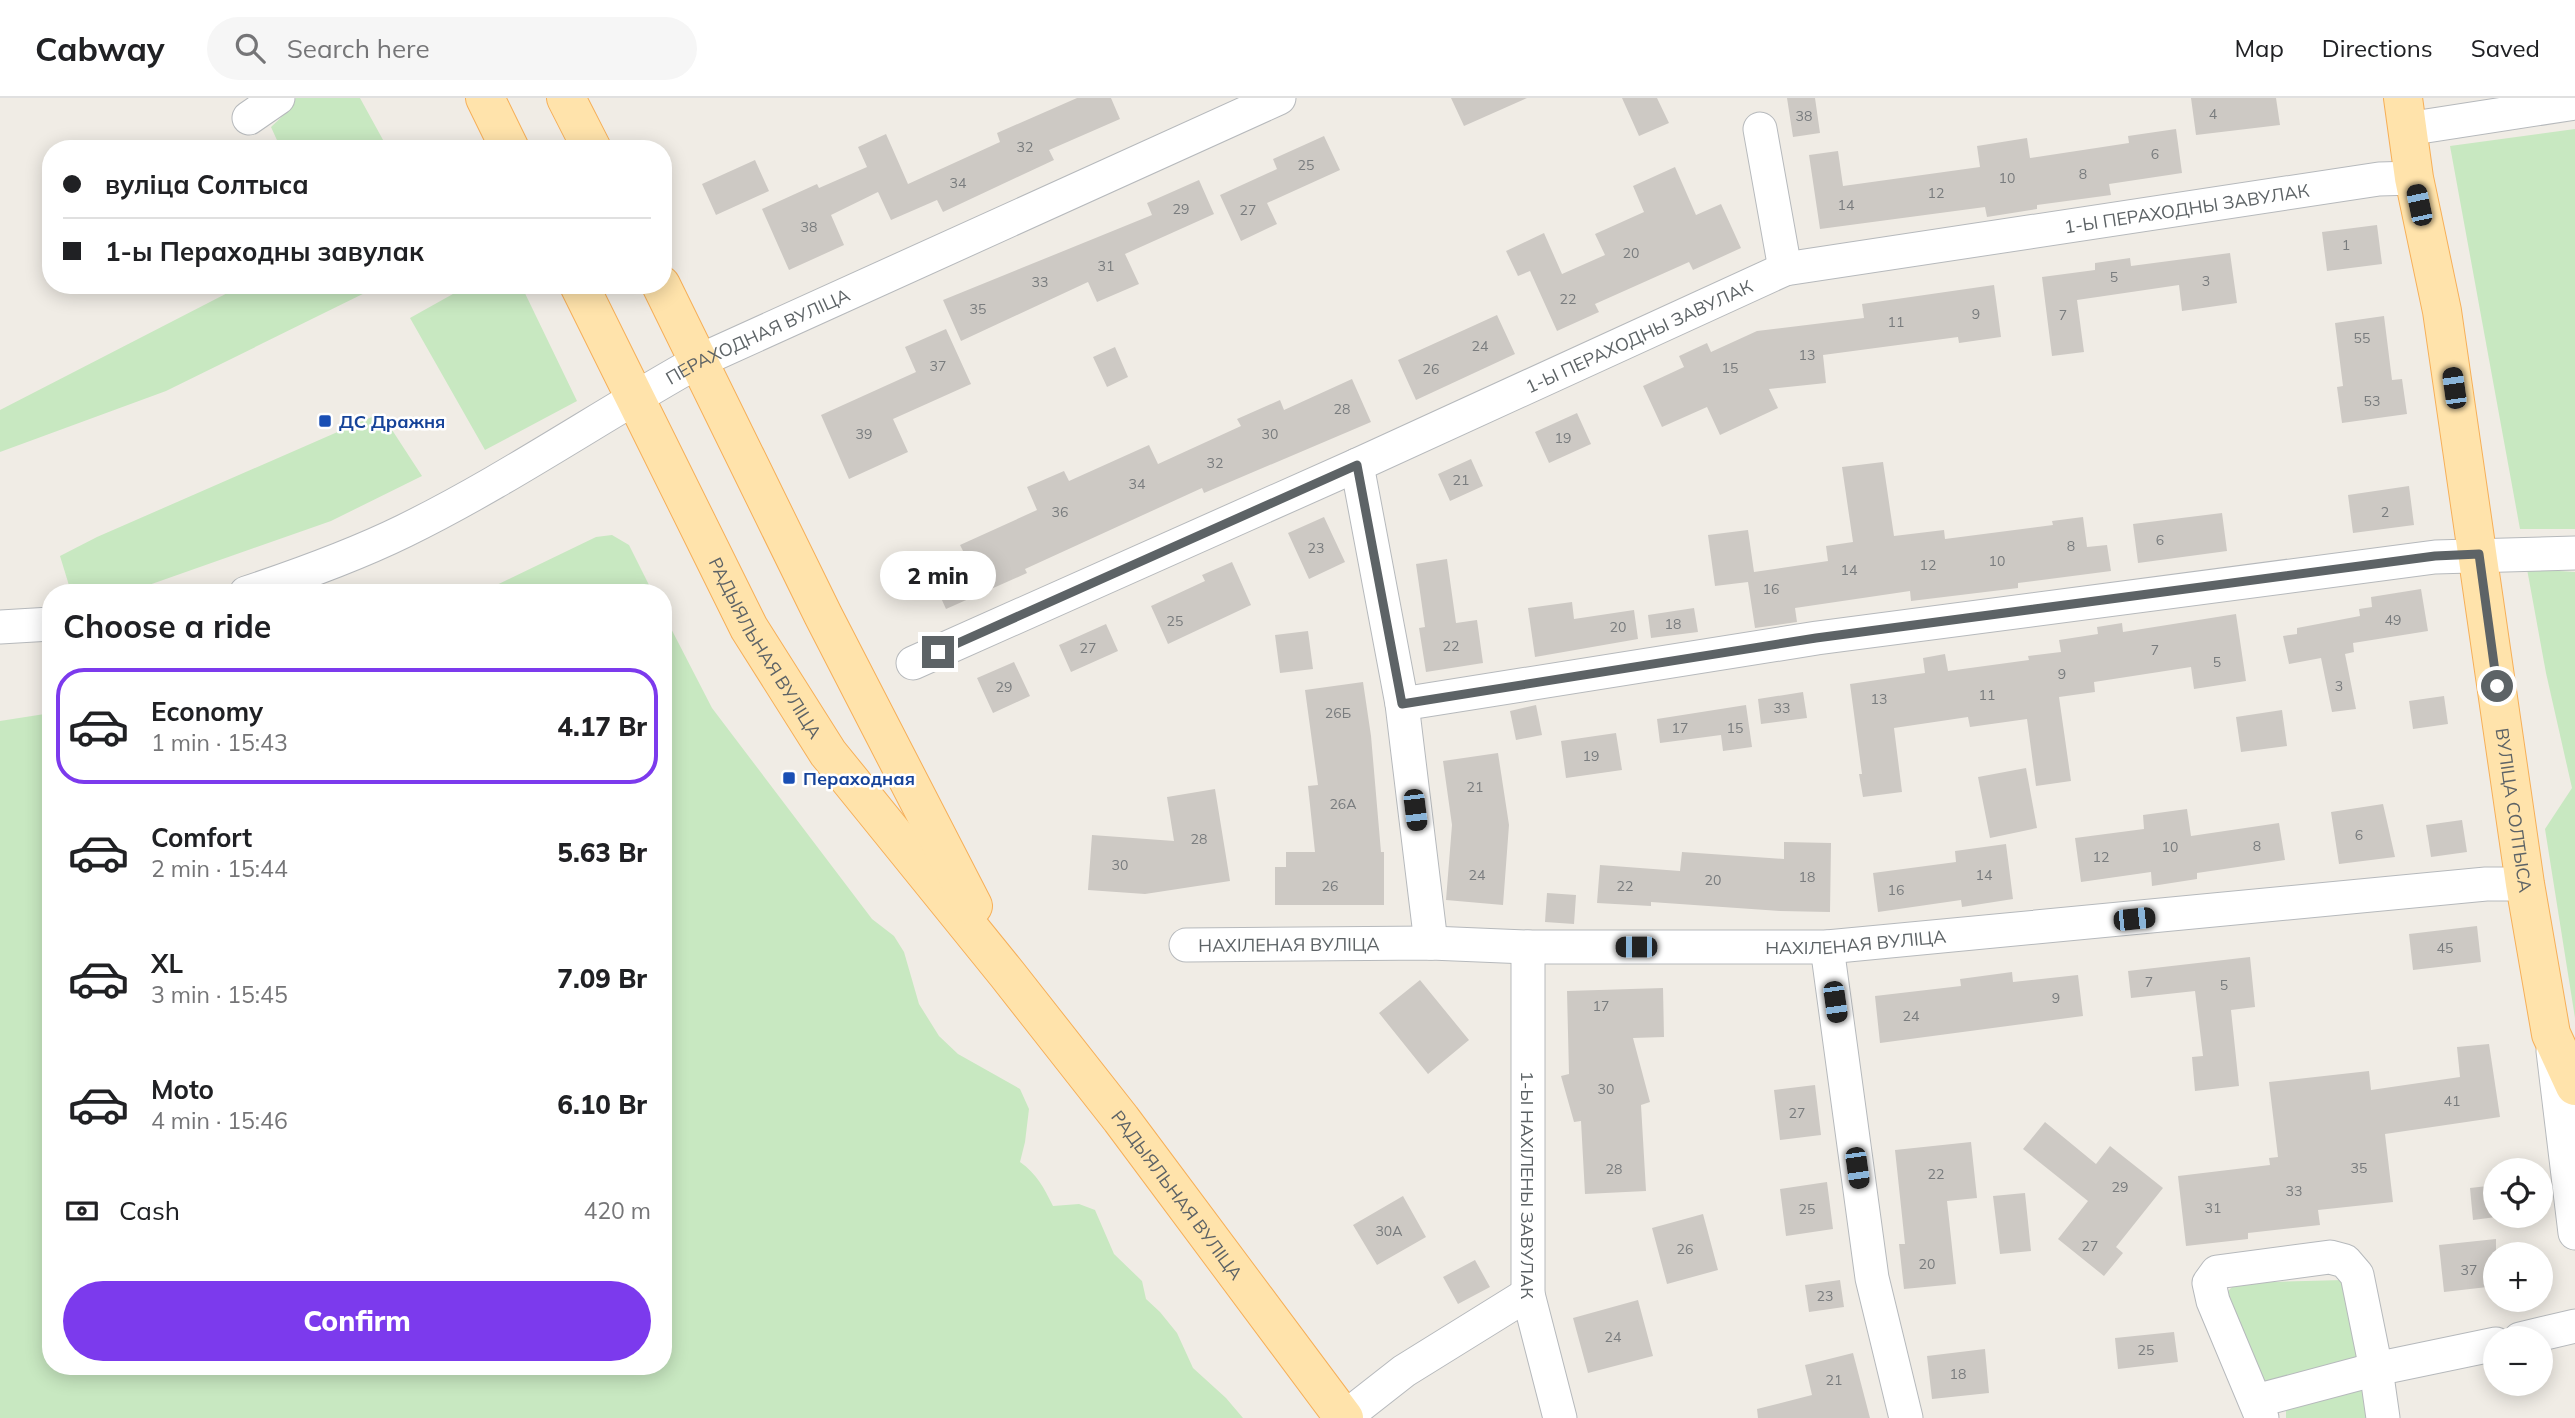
<!DOCTYPE html>
<meta charset="utf-8">
<style>
body{margin:0;font-family:Mulish,sans-serif;background:#f6f6f6;color:#202124;height:100vh;display:flex;flex-direction:column;font-size:26px;white-space:nowrap}
*{box-sizing:border-box;margin:0}
p{font-size:23px;color:#757577}
.icon{flex:none;width:38px;height:38px;fill:none;stroke:currentColor;stroke-width:2;stroke-linecap:round;stroke-linejoin:round}
.map{position:relative;flex:1;overflow:hidden}
.panel{position:absolute;left:42px;top:486px;width:630px;height:791px;display:flex;flex-direction:column;background:#fff;border-radius:28px;box-shadow:0 4px 18px #0003}
.panel>*{flex:none}
.banner{position:absolute;left:42px;top:42px;width:630px;height:154px;border-radius:28px;box-shadow:0 4px 18px #0003;display:grid;align-content:center;height:154px;padding:0 21px;background:#fff}
.tools{position:absolute;left:2483px;top:1060px;display:grid;gap:14px}
.tools a{display:grid;place-items:center;width:70px;height:70px;border-radius:50%;background:#fff;box-shadow:0 4px 18px #0003;font-size:35px}
.end{position:absolute;width:32px;height:32px;margin:-16px;border:9px solid #5d6366;background:#fff;box-shadow:0 0 0 4px #fff}
.from{border-radius:50%}
.bubble{position:absolute;height:49px;border-radius:24px;background:#fff;box-shadow:0 4px 18px #0003;font-size:23px;font-weight:800;line-height:49px;text-align:center}
.car{position:absolute;width:21px;height:42px;margin:-21px -10px;border-radius:9px;box-shadow:0 0 5px 2px #0007;background:linear-gradient(#222 24%,#8ab4d8 0 40%,#222 0 76%,#8ab4d8 0 86%,#222 0)}
.banner b{display:flex;align-items:center;gap:24px;height:66px;font-size:26px}
.banner b+b{border-top:2px solid #e0e0e0}
.banner i{width:18px;height:18px;background:#202124}
ul{padding:0;list-style:none}
li{display:flex;align-items:center;gap:21px;height:116px;margin:0 14px 10px;padding:0 7px;border:4px solid transparent;border-radius:28px}
li div{flex:1}
li b{display:block;font-size:26px}
li em{font-style:normal;font-weight:800}
li.on{border-color:#7c3aed}
li>.icon{width:63px;height:63px;stroke-width:1.5}
h2{padding:0 21px;font-size:32px;line-height:84px}
.pay{display:flex;align-items:center;gap:18px;height:77px;padding:0 21px;font-size:26px}
.pay p{margin-inline-start:auto}
.cta{display:flex;gap:14px;margin-top:auto;padding:14px 21px}
.cta a{flex:1;height:80px;border-radius:42px;background:#7c3aed;color:#fff;font-size:28px;font-weight:800;line-height:80px;text-align:center}
header{display:flex;align-items:center;gap:42px;box-sizing:border-box;height:98px;padding:0 35px;background:#fff;border-bottom:2px solid #e0e0e0}
header strong{font-size:33px}
nav{display:flex;gap:38px;margin-inline-start:auto;font-size:24px}
.search{width:490px;height:63px;background:#f6f6f6;display:flex;align-items:center;gap:18px;box-sizing:border-box;padding:0 24px;border-radius:38px;color:#757577;font-size:26px}
.map>svg:first-child{display:block}
</style>
<header>
<strong>Cabway</strong>
<div class="search"><svg class="icon" aria-label="search" viewBox="0 0 24 24"><circle cx="10" cy="10" r="6"/><path d="M15 15l6 6"/></svg>Search here</div>
<nav><a>Map</a><a>Directions</a><a>Saved</a></nav>
</header>
<div class="map">
<svg width="2575" height="1320" viewBox="0 0 2575 1320">
<rect width="100%" height="100%" fill="#f0ece5"/>
<path fill="#c8e8c1" d="M296,0H360L388,51H281L271,29L291,10Z
M2575,31V431H2520L2450,48Z
M243,187H381L166,293L0,354V312Z
M469,187H521L577,303L485,352L410,220Z
M381,315L422,378L331,423L146,488L71,494L60,458L97,439Z
M612,437L629,447L653,495H480L596,439Z
M2527,471L2575,474V920L2545,731L2572,690L2546,575Z
M663,515L712,610L872,821L894,838L904,854L919,906L939,938L958,956L1020,991L1029,1011L1025,1044L1020,1064C1037,1076 1044,1090 1053,1108L1079,1106L1095,1112L1114,1156L1142,1183L1146,1201L1160,1214L1177,1235L1193,1270L1226,1300L1243,1320H0V623L51,615V1269H663Z
M2344,1182L2361,1267L2275,1289L2251,1276L2224,1197L2236,1185Z
M2367,1289L2372,1320H2286V1307Z"/>
<path fill="#cdc9c4" d="M1077,0H1111L1120,21L1049,52L1054,62L943,114L937,102L891,122L878,94L831,117L844,147L789,172L762,111L817,86L819,90L867,69L858,49L886,36L908,86L1000,44L997,35Z
M1451,0H1527L1464,28Z
M1622,0H1657L1669,25L1639,38Z
M1787,0H1815L1820,35L1793,39Z
M2191,0H2276L2280,27L2196,37Z
M2176,31L2182,75L2109,86L2111,97L2037,107V111L1987,119L1985,109L1820,131L1809,57L1838,53L1843,88L1980,69L1977,48L2027,40L2030,60L2129,45L2128,38Z
M1324,38L1340,72L1267,105L1277,126L1241,143L1220,97L1277,71L1273,61Z
M755,62L769,93L716,117L702,86Z
M1675,69L1696,117L1721,106L1741,150L1693,172L1689,164L1595,206L1599,214L1557,233L1530,173L1518,178L1506,153L1544,135L1562,176L1605,157L1595,136L1644,114L1633,88Z
M1199,82L1214,116L1125,156L1139,186L1097,204L1088,184L961,243L943,202L1152,117L1147,105Z
M2377,127L2382,166L2327,173L2322,134Z
M2230,155L2237,205L2182,213L2179,187L2077,202L2084,254L2052,258L2042,179L2095,172V165L2130,160L2131,168Z
M1994,187L2001,239L1959,245L1958,239L1823,257L1826,285L1769,291L1778,310L1720,337L1707,309L1662,329L1643,288L1684,269L1679,258L1707,245L1711,254L1757,233L1864,220L1862,206Z
M1497,217L1515,256L1416,302L1398,262Z
M2384,218L2392,282L2402,281L2407,316L2342,325L2337,289L2343,288L2335,225Z
M946,231L971,286L893,321L908,354L849,381L821,317L916,274L905,249Z
M1115,249L1128,279L1107,289L1093,259Z
M1352,281L1371,324L1204,395L1202,390L1025,471L1027,475L946,511L928,471L964,455L960,447L1037,412L1027,389L1064,373L1069,383L1149,347L1158,366L1241,328L1237,321L1280,302L1284,312Z
M1577,315L1591,346L1549,365L1535,334Z
M1471,361L1483,388L1450,403L1438,376Z
M1883,364L1894,438L1944,432L1945,441L2053,427L2052,423L2083,419L2087,449L2107,447L2111,473L2018,485V490L1911,503L1910,493L1795,510L1797,524L1755,530L1748,484L1715,488L1708,437L1748,432L1754,474L1828,463L1826,448L1853,444L1842,369Z
M2409,388L2414,427L2353,435L2348,397Z
M2222,415L2227,453L2138,465L2133,426Z
M1324,419L1345,464L1309,481L1288,435Z
M1447,461L1456,525L1477,522L1483,565L1426,574L1419,530L1425,529L1416,466Z
M1232,464L1251,507L1168,546L1151,508L1205,483L1202,477Z
M2421,491L2428,533L2353,545L2354,554L2345,556L2356,611L2332,614L2321,560L2289,566L2283,538L2297,536V530L2360,518L2359,511L2372,509L2371,499Z
M1572,504L1574,521L1634,512L1638,541L1535,559L1528,510Z
M1694,510L1698,534L1651,540L1648,517Z
M2236,516L2246,583L2194,591L2191,569L2094,584L2095,594L2059,599L2071,683L2036,688L2027,621L1970,629L1968,619L1894,630L1902,694L1863,699L1859,676H1862L1850,586L1925,575L1923,560L1945,556L1948,573L2029,562L2028,558L2061,554L2059,542L2098,536L2097,529L2122,525L2123,534Z
M1106,526L1118,553L1071,574L1059,547Z
M1308,533L1313,571L1280,575L1275,537Z
M1014,564L1030,598L993,615L977,580Z
M1363,584L1371,638L1381,754H1384V807H1275V769H1286V754H1315L1308,688L1318,687L1305,592Z
M1803,594L1807,620L1761,626L1758,601Z
M2444,598L2448,626L2413,631L2409,603Z
M1536,607L1542,637L1516,642L1510,613Z
M1746,607L1752,649L1723,653L1721,637L1660,645L1657,621Z
M2282,612L2287,648L2241,654L2236,619Z
M1616,635L1622,672L1566,680L1561,643Z
M1498,655L1509,727L1503,807L1446,802L1452,727L1443,663Z
M2026,670L2037,730L1990,740L1978,679Z
M1215,691L1230,783L1145,796L1088,792L1092,737L1174,743L1167,699Z
M2383,706L2395,759L2339,766L2331,714Z
M2187,711L2191,738L2279,725L2285,762L2197,775V781L2152,788L2151,774L2081,784L2075,740L2144,731L2143,717Z
M2462,722L2467,754L2431,759L2426,727Z
M1784,744L1831,745L1830,814L1780,813L1651,804V808L1597,805L1600,767L1680,773L1682,754L1784,761Z
M2006,746L2013,801L1962,809L1961,802L1878,814L1873,775L1956,764L1955,753Z
M1547,795L1576,797L1574,826L1545,824Z
M2477,828L2481,864L2413,872L2409,836Z
M2250,859L2255,909L2231,912L2239,988L2195,993L2192,959L2203,958L2195,893L2131,900L2128,873Z
M2012,874L2013,884L2078,877L2083,918L1880,945L1875,898L1961,888L1960,881Z
M1420,882L1469,942L1428,976L1379,915Z
M1663,890L1664,939L1633,940L1650,1004L1641,1007L1646,1093L1585,1096L1581,1023L1574,1024L1561,978L1569,976L1567,893Z
M2489,946L2500,1019L2385,1036L2393,1104L2318,1112L2320,1127L2248,1135V1141L2186,1148L2178,1078L2270,1067L2269,1060L2278,1059L2269,984L2369,973L2371,992L2460,979L2457,949Z
M1815,987L1821,1037L1780,1042L1774,992Z
M2045,1024L2096,1066L2110,1048L2163,1090L2116,1149L2123,1155L2104,1178L2058,1141L2088,1103L2023,1051Z
M1971,1044L1977,1100L1947,1103L1956,1186L1904,1191L1899,1146H1905L1895,1052Z
M1827,1084L1833,1131L1786,1138L1780,1091Z
M2496,1087V1119L2473,1122L2470,1090Z
M2025,1095L2031,1153L2000,1156L1993,1098Z
M1403,1098L1426,1139L1377,1167L1353,1127Z
M1703,1116L1718,1172L1667,1186L1652,1130Z
M2496,1141V1188L2444,1194L2439,1147Z
M1475,1162L1490,1189L1458,1206L1443,1179Z
M1840,1182L1844,1209L1809,1214L1805,1187Z
M1638,1202L1653,1258L1588,1275L1573,1220Z
M2174,1234L2178,1264L2118,1271L2115,1240Z
M1985,1251L1989,1295L1932,1301L1927,1258Z
M1853,1255L1870,1320H1758L1757,1311L1812,1297L1805,1267Z"/>
<g fill="none" stroke-linecap="round" stroke-linejoin="round">
<g stroke="#b6b9bc" stroke-width="35">
<g id="minor">
<path d="M249,20L278,0"/>
<path d="M1760,31L1785,171"/>
<path d="M2407,31L2575,5"/>
<path d="M1357,367L1402,606L1431,845"/>
<path id="s1" d="M246,495C300,477 353,458 404,433C506,383 600,318 699,263L1279,0"/>
<path d="M0,529L51,526"/>
<path id="s2" d="M913,565L1357,367L1785,171L2379,81L2414,80"/>
<path d="M1402,606L1817,540L2435,459L2575,455"/>
<path id="s3" d="M1186,847L1431,845L1528,849H1827L2486,786H2525"/>
<path id="s4" d="M1528,849V1196L1560,1320"/>
<path d="M1827,849L1872,1180L1906,1320"/>
<path d="M2553,953L2575,1135"/>
<path d="M2520,1241L2575,1228"/>
<path d="M2256,1303L2376,1271L2496,1246"/>
<path d="M1344,1320L1404,1273L1528,1196"/>
<path d="M2262,1320L2213,1203L2209,1185L2217,1174L2330,1159L2345,1163L2357,1177L2376,1271L2383,1320"/>
</g>
</g>
<g stroke="#f6af58" stroke-width="40">
<g id="major">
<path d="M485,0L510,51"/>
<path d="M566,0L592,51"/>
<path id="s5" d="M2403,0L2414,80L2442,213L2525,786L2551,936L2575,988"/>
<path id="s6" d="M579,187L749,530L828,655L1007,876L1121,1021L1344,1320"/>
<path d="M661,187L823,517L973,808"/>
</g>
</g>
<use href="#minor" stroke="#fff" stroke-width="33"/>
<use href="#major" stroke="#ffe3ab" stroke-width="38"/>
</g>
<g fill="none" stroke-linecap="round" stroke-linejoin="round">
<path stroke="#5d6366" stroke-width="9" d="M938,554L1357,367L1402,606L1816,540L2435,458L2479,456L2497,588"/>
</g>
<g fill="#1a4fb4" stroke="#fff" stroke-width="2.5">
<rect x="318" y="316" width="14" height="14" rx="3.5"/>
<rect x="782" y="673" width="14" height="14" rx="3.5"/>
</g>
<g text-anchor="middle" dominant-baseline="central" stroke-width="5" stroke-linejoin="round" paint-order="stroke">
<g font-size="14" fill="#797c7e">
<text x="2213" y="16">4</text>
<text x="1804" y="18">38</text>
<text x="1025" y="49">32</text>
<text x="2155" y="56">6</text>
<text x="1306" y="67">25</text>
<text x="2083" y="76">8</text>
<text x="2007" y="80">10</text>
<text x="958" y="85">34</text>
<text x="1936" y="95">12</text>
<text x="1846" y="107">14</text>
<text x="1181" y="111">29</text>
<text x="1248" y="112">27</text>
<text x="809" y="129">38</text>
<text x="2346" y="147">1</text>
<text x="1631" y="155">20</text>
<text x="1106" y="168">31</text>
<text x="2114" y="179">5</text>
<text x="2206" y="183">3</text>
<text x="1040" y="184">33</text>
<text x="1568" y="201">22</text>
<text x="978" y="211">35</text>
<text x="1976" y="216">9</text>
<text x="2063" y="217">7</text>
<text x="1896" y="224">11</text>
<text x="2362" y="240">55</text>
<text x="1480" y="248">24</text>
<text x="1807" y="257">13</text>
<text x="938" y="268">37</text>
<text x="1730" y="270">15</text>
<text x="1431" y="271">26</text>
<text x="2372" y="303">53</text>
<text x="1342" y="311">28</text>
<text x="864" y="336">39</text>
<text x="1270" y="336">30</text>
<text x="1563" y="340">19</text>
<text x="1215" y="365">32</text>
<text x="1461" y="382">21</text>
<text x="1137" y="386">34</text>
<text x="1060" y="414">36</text>
<text x="2385" y="414">2</text>
<text x="2160" y="442">6</text>
<text x="2071" y="448">8</text>
<text x="1316" y="450">23</text>
<text x="1997" y="463">10</text>
<text x="1928" y="467">12</text>
<text x="1849" y="472">14</text>
<text x="1771" y="491">16</text>
<text x="2393" y="522">49</text>
<text x="1175" y="523">25</text>
<text x="1673" y="526">18</text>
<text x="1618" y="529">20</text>
<text x="1451" y="548">22</text>
<text x="1088" y="550">27</text>
<text x="2155" y="552">7</text>
<text x="2217" y="564">5</text>
<text x="2062" y="576">9</text>
<text x="2339" y="588">3</text>
<text x="1004" y="589">29</text>
<text x="1987" y="597">11</text>
<text x="1879" y="601">13</text>
<text x="1782" y="610">33</text>
<text x="1338" y="615">26Б</text>
<text x="1680" y="630">17</text>
<text x="1735" y="630">15</text>
<text x="1591" y="658">19</text>
<text x="1475" y="689">21</text>
<text x="1343" y="706">26А</text>
<text x="2359" y="737">6</text>
<text x="1199" y="741">28</text>
<text x="2257" y="748">8</text>
<text x="2170" y="749">10</text>
<text x="2101" y="759">12</text>
<text x="1120" y="767">30</text>
<text x="1477" y="777">24</text>
<text x="1984" y="777">14</text>
<text x="1807" y="779">18</text>
<text x="1713" y="782">20</text>
<text x="1330" y="788">26</text>
<text x="1625" y="788">22</text>
<text x="1896" y="792">16</text>
<text x="2445" y="850">45</text>
<text x="2149" y="884">7</text>
<text x="2224" y="887">5</text>
<text x="2056" y="900">9</text>
<text x="1601" y="908">17</text>
<text x="1911" y="918">24</text>
<text x="1606" y="991">30</text>
<text x="2452" y="1003">41</text>
<text x="1797" y="1015">27</text>
<text x="2359" y="1070">35</text>
<text x="1614" y="1071">28</text>
<text x="1936" y="1076">22</text>
<text x="2120" y="1089">29</text>
<text x="2294" y="1093">33</text>
<text x="2213" y="1110">31</text>
<text x="1807" y="1111">25</text>
<text x="1389" y="1133">30А</text>
<text x="2090" y="1148">27</text>
<text x="1685" y="1151">26</text>
<text x="1927" y="1166">20</text>
<text x="2469" y="1172">37</text>
<text x="1825" y="1198">23</text>
<text x="1613" y="1239">24</text>
<text x="2146" y="1252">25</text>
<text x="1958" y="1276">18</text>
<text x="1834" y="1282">21</text>
</g>
<g font-size="18" fill="#5d6366" stroke="#fff">
<text stroke="none"><textPath href="#s2" startOffset="1363">1-Ы ПЕРАХОДНЫ ЗАВУЛАК</textPath></text>
<text stroke="none"><textPath href="#s2" startOffset="796">1-Ы ПЕРАХОДНЫ ЗАВУЛАК</textPath></text>
<text stroke="none"><textPath href="#s1" startOffset="574">ПЕРАХОДНАЯ ВУЛІЦА</textPath></text>
<text stroke="none"><textPath href="#s6" startOffset="408">РАДЫЯЛЬНАЯ ВУЛІЦА</textPath></text>
<text stroke="none"><textPath href="#s5" startOffset="721">ВУЛІЦА СОЛТЫСА</textPath></text>
<text stroke="none"><textPath href="#s3" startOffset="670">НАХІЛЕНАЯ ВУЛІЦА</textPath></text>
<text stroke="none"><textPath href="#s3" startOffset="103">НАХІЛЕНАЯ ВУЛІЦА</textPath></text>
<text stroke="none"><textPath href="#s4" startOffset="238">1-Ы НАХІЛЕНЫ ЗАВУЛАК</textPath></text>
<text stroke="none"><textPath href="#s6" startOffset="1094">РАДЫЯЛЬНАЯ ВУЛІЦА</textPath></text>
</g>
<g font-size="18" font-weight="bold" fill="#164399" stroke="#fff" text-anchor="start">
<text x="339" y="323">ДС Дражня</text>
<text x="803" y="680">Пераходная</text>
</g>
</g>
</svg>
<div class="tools">
<a><svg class="icon" aria-label="locate" viewBox="0 0 24 24"><circle cx="12" cy="12" r="6"/><path d="M12 2v4M12 18v4M2 12h4M18 12h4"/></svg></a>
<a>+</a>
<a>−</a>
</div>
<i class="end from" style="left:2497px;top:588px"></i>
<i class="end" style="left:938px;top:554px"></i>
<div class="bubble" style="left:880px;top:453px;width:116px">2 min</div>
<i class="car" style="left:2419px;top:107px;rotate:348deg"></i>
<i class="car" style="left:2454px;top:290px;rotate:352deg"></i>
<i class="car" style="left:1415px;top:712px;rotate:173deg"></i>
<i class="car" style="left:2134px;top:821px;rotate:84deg"></i>
<i class="car" style="left:1636px;top:849px;rotate:270deg"></i>
<i class="car" style="left:1835px;top:904px;rotate:172deg"></i>
<i class="car" style="left:1857px;top:1070px;rotate:172deg"></i>
<div class="banner">
<b><i class="from"></i>вуліца Солтыса</b>
<b><i></i>1-ы Пераходны завулак</b>
</div>
<section class="panel">
<h2>Choose a ride</h2>
<ul>
<li class="on"><svg class="icon" aria-label="car" viewBox="0 0 24 24"><path d="M5 17H2v-5l4-1 3-4h7l3 4 3 1v5h-3M9 17h6M6 11h13"/><circle cx="7" cy="17" r="2"/><circle cx="17" cy="17" r="2"/></svg><div><b>Economy</b><p>1 min · 15:43</p></div><em>4.17 Br</em></li>
<li><svg class="icon" aria-label="car" viewBox="0 0 24 24"><path d="M5 17H2v-5l4-1 3-4h7l3 4 3 1v5h-3M9 17h6M6 11h13"/><circle cx="7" cy="17" r="2"/><circle cx="17" cy="17" r="2"/></svg><div><b>Comfort</b><p>2 min · 15:44</p></div><em>5.63 Br</em></li>
<li><svg class="icon" aria-label="car" viewBox="0 0 24 24"><path d="M5 17H2v-5l4-1 3-4h7l3 4 3 1v5h-3M9 17h6M6 11h13"/><circle cx="7" cy="17" r="2"/><circle cx="17" cy="17" r="2"/></svg><div><b>XL</b><p>3 min · 15:45</p></div><em>7.09 Br</em></li>
<li><svg class="icon" aria-label="car" viewBox="0 0 24 24"><path d="M5 17H2v-5l4-1 3-4h7l3 4 3 1v5h-3M9 17h6M6 11h13"/><circle cx="7" cy="17" r="2"/><circle cx="17" cy="17" r="2"/></svg><div><b>Moto</b><p>4 min · 15:46</p></div><em>6.10 Br</em></li>
</ul>
<div class="pay"><svg class="icon" aria-label="cash" viewBox="0 0 24 24"><path d="M3 7h18v10H3z"/><circle cx="12" cy="12" r="2"/></svg>Cash<p>420 m</p></div>
<div class="cta"><a>Confirm</a></div>
</section>
</div>
